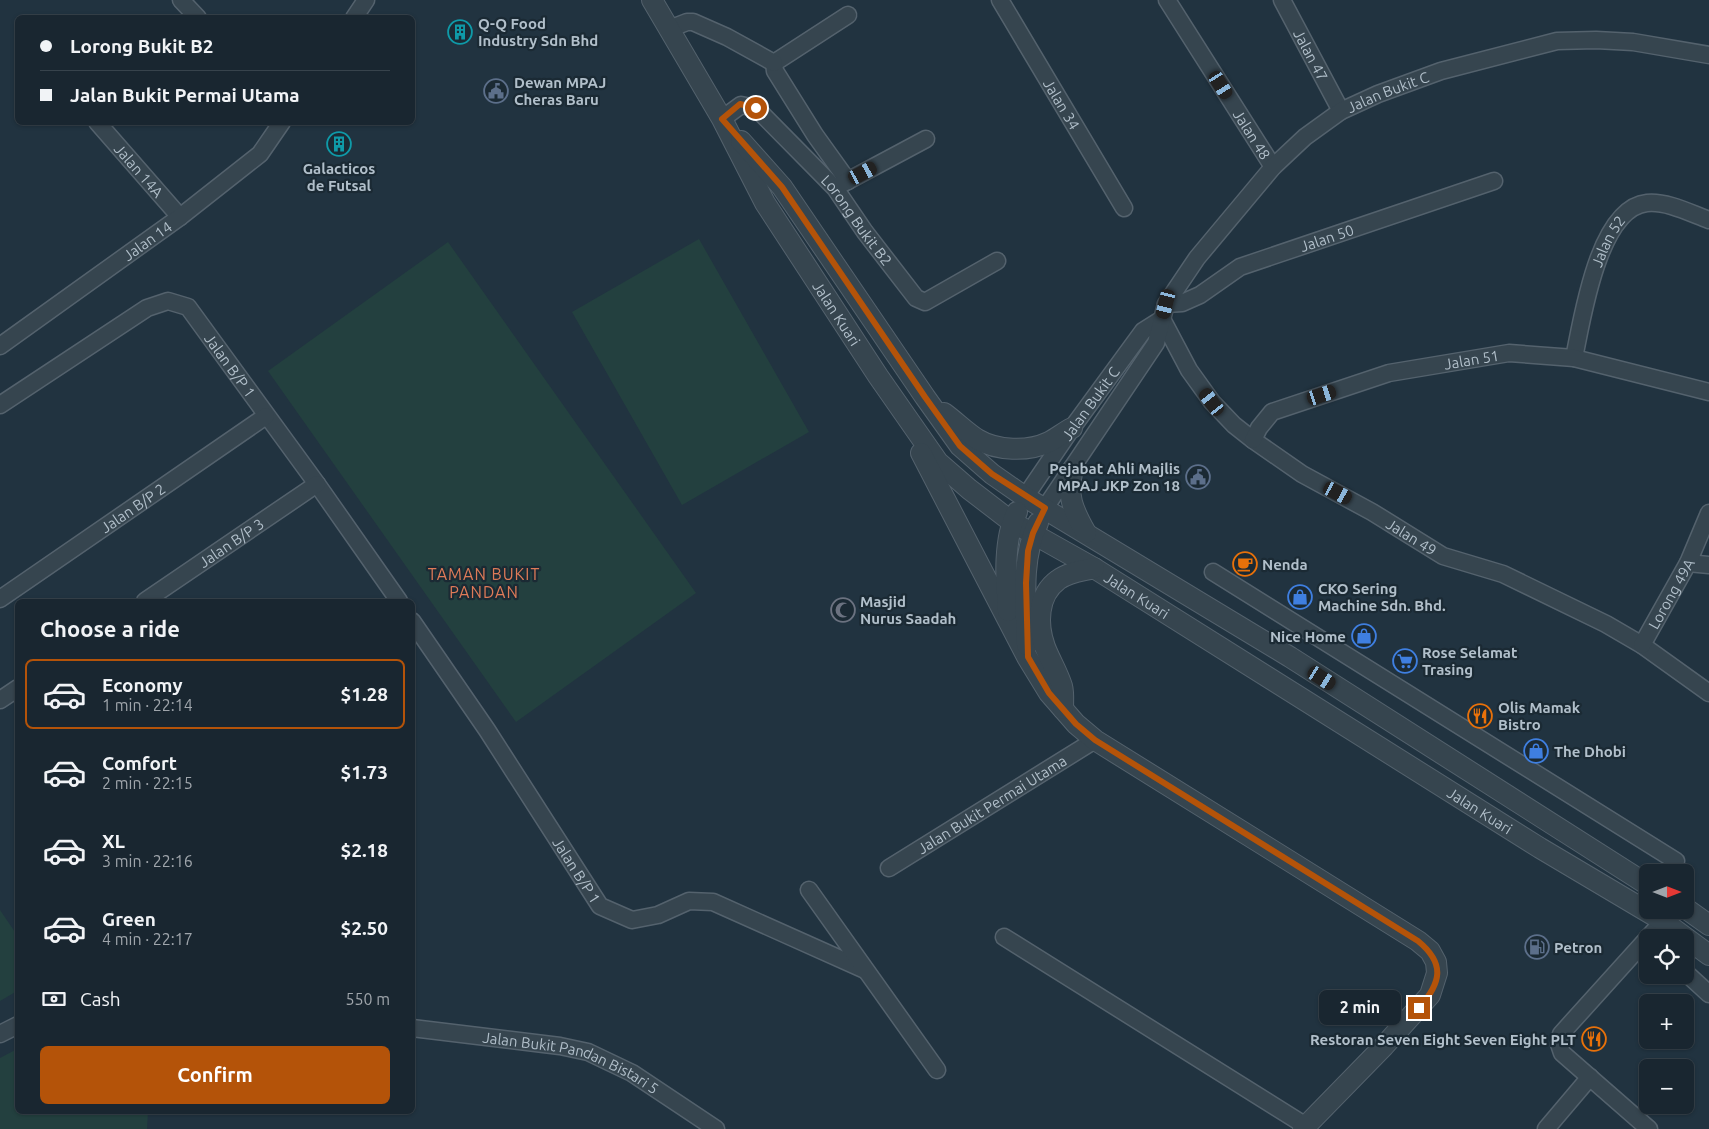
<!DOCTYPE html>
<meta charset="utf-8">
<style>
body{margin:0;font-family:Ubuntu,sans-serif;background:#26323c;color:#f1f3f6;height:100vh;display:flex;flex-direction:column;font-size:19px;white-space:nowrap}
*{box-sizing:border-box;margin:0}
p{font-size:16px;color:#9fa5ab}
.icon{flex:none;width:28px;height:28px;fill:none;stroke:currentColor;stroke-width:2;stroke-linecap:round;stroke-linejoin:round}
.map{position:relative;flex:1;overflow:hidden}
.details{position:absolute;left:15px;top:599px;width:400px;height:515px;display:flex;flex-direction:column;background:#192630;border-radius:8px;box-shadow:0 1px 4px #0004,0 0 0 1px #37434c}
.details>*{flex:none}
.banner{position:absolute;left:15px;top:15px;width:400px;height:110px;border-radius:8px;box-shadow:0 1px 4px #0004,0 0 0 1px #37434c;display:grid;align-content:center;height:110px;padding:0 25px;background:#192630}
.needle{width:32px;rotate:90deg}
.controls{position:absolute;left:1639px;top:864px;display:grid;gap:10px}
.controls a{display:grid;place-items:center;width:55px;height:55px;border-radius:8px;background:#192630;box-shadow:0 1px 4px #0004,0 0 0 1px #37434c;font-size:25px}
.end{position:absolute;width:22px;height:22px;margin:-11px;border:6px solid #b45309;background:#fff;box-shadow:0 0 0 2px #fff}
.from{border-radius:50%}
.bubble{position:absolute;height:35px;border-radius:8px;background:#192630;box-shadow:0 1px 4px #0004,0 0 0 1px #37434c;font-size:16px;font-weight:700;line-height:35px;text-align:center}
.car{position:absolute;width:15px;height:30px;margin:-15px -8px;border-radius:6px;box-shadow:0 0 4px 1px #0007;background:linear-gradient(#222 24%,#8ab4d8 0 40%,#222 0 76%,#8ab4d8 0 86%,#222 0)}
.banner b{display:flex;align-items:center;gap:18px;height:48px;font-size:19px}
.banner b+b{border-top:1px solid #37434c}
.banner i{width:12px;height:12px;background:#f1f3f6}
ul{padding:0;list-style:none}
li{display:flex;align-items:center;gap:15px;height:70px;margin:0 10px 8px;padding:0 15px;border:2px solid transparent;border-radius:8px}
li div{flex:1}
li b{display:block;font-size:19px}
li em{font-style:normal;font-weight:700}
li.on{border-color:#b45309}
li>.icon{width:45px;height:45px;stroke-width:1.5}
h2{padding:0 25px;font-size:22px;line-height:60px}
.pay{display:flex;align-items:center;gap:12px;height:55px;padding:0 25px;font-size:19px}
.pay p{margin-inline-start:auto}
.cta{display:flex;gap:10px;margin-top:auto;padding:10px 25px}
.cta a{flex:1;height:58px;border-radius:8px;background:#b45309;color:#fff;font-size:20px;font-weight:700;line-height:58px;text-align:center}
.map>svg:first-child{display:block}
</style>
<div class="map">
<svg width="1709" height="1129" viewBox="0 0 1709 1129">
<rect width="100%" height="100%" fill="#213340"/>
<path fill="#23403f" d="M699,239L809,432L682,505L572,312Z
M448,242L696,593L516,722L268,371Z
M0,910L17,935V991L0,1001Z
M17,1049L18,1111H148L147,1129H0V1058Z"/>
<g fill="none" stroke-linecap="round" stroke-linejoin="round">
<g stroke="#54626d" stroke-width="19">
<g id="minor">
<path d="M181,0L198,18"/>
<path id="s1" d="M1000,0L1124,208"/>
<path id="s2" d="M1167,0L1273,167"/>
<path id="s3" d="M1282,0L1341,111"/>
<path d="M848,15L774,63L775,71L815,135L848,181"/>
<path d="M354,18L366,0"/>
<path d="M669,29L687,22H693L727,37L774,63"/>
<path id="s4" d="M722,119L741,105L756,108L835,188L865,232L916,298L925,302L997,261"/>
<path id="s5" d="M97,122L180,217"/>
<path d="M840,185L926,139"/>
<path id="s6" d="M1166,304L1182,303L1200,295L1240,267L1494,181"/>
<path id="s7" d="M1162,319L1189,370L1212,402L1234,425L1253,440L1302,474L1372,512L1443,556L1503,574L1606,624L1642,645L1709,693"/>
<path id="s8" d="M0,346L180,217L260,154L282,122"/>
<path id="s9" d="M1574,358C1582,320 1598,208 1647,203C1667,201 1690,213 1709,220"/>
<path id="s10" d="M0,405L147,308L168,301L188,307L317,484L399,601"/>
<path id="s11" d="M1253,440L1259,428L1272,412L1389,373L1509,353L1574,358L1709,392"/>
<path id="s12" d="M1025,497L1072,428L1143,331L1162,319"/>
<path id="s13" d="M1045,508L1156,343L1166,304L1197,258L1273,167L1305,137L1341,111L1378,94L1441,71L1557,41L1596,40L1633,42L1709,55"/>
<path d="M1688,563L1709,565"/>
<path d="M1213,572L1676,861"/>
<path id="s14" d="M0,599L266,416"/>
<path id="s15" d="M145,601L317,484"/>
<path id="s16" d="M412,621L487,730L600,906L632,920L658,915L689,901L713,902L865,970"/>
<path id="s17" d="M1642,645L1688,563L1709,513"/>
<path d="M0,700L18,688"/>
<path id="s18" d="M889,868L1095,740"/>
<path d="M809,890L937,1070"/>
<path d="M1004,937L1306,1126"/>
<path d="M1685,972L1709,994"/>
<path id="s19" d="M412,1028L560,1046L588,1052L632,1073L716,1129"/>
<path d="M0,1034L18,1025"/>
<path d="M1546,1129L1590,1077"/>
<path d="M1649,1129L1562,1053L1559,1044L1561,1034L1663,921"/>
</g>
</g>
<g stroke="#54626d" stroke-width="22">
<g id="tertiary">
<path id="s20" d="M652,0L722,119L765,203L878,376L938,462L969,489L1012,522L1094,568L1540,848L1663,921L1709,955"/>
<path d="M741,141L782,187L925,397L960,446L992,474L1025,497L1290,657L1648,885"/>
<path d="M944,413C955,421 966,432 977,439C997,451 1028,452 1049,442C1057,438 1064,432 1072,428"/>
<path d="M921,453L1027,657L1049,693L1076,724L1095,740L1418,941L1430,951L1436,962L1437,973L1430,995L1384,1046L1303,1129"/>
<path d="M1073,469C1066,495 1073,510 1086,533"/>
<path d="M1008,611C1006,581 1003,539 1017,512"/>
<path d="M1027,645C1026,605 1020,560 1038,523"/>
<path d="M1063,709C1063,702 1064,693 1062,686C1058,673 1050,660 1045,647C1037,625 1037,595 1058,580C1068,572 1082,571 1094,568"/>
<path d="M1685,908L1709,925"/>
</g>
</g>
<use href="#minor" stroke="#36454f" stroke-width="16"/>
<use href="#tertiary" stroke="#36454f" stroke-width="20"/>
</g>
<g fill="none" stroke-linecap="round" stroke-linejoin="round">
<path stroke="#b45309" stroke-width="6" d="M756,108L740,104L722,119L782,187L925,397L960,446L992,474L1045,508L1033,533L1028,551L1026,583L1028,657L1049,693L1076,724L1095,740L1418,941C1446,964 1441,983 1419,1008"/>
</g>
<defs>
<g id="building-ring" transform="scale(1.25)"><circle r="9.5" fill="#1b2a34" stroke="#0f9aa8" stroke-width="1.5"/><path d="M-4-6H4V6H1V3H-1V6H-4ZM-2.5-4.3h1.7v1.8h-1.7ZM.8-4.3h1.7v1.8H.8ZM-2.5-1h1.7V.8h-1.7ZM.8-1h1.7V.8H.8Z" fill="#0f9aa8"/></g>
<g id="civic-ring" transform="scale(1.25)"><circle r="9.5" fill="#1b2a34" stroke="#5c6f8a" stroke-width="1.5"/><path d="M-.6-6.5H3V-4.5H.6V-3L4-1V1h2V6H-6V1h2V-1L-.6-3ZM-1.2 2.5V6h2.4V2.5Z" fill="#5c6f8a"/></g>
<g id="cafe-ring" transform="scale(1.25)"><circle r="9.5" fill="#1b2a34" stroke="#e8710a" stroke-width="1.5"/><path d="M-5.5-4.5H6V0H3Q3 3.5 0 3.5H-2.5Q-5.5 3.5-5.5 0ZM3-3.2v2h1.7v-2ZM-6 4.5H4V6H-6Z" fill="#e8710a"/></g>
<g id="shop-ring" transform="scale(1.25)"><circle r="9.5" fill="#1b2a34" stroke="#3f7fe0" stroke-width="1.5"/><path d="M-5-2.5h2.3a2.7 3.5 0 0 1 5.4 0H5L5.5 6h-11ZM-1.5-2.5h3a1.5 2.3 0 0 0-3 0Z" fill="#3f7fe0"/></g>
<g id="mosque-ring" transform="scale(1.25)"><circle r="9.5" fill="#1b2a34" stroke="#6b7280" stroke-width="1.5"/><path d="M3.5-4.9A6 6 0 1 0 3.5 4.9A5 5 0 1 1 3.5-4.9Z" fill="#6b7280"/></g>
<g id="supermarket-ring" transform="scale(1.25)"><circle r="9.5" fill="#1b2a34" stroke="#3f7fe0" stroke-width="1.5"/><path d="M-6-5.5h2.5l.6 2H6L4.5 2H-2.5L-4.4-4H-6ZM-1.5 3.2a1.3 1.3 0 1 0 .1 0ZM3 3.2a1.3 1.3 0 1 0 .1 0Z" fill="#3f7fe0"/></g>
<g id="restaurant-ring" transform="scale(1.25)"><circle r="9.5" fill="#1b2a34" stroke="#e8710a" stroke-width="1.5"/><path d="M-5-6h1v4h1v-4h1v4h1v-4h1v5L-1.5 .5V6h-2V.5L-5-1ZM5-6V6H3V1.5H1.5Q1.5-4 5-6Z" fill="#e8710a"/></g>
<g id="fuel-ring" transform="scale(1.25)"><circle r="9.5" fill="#1b2a34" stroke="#5c6f8a" stroke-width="1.5"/><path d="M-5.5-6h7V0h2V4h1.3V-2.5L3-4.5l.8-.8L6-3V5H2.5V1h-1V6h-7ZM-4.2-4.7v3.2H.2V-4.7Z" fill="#5c6f8a"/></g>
</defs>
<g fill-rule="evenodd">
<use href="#building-ring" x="460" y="32"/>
<use href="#civic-ring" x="496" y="91"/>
<use href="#building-ring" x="339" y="144"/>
<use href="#civic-ring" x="1198" y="477"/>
<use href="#cafe-ring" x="1245" y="564"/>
<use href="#shop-ring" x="1300" y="597"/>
<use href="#mosque-ring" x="843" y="610"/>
<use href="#shop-ring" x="1364" y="636"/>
<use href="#supermarket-ring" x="1405" y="661"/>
<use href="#restaurant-ring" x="1480" y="716"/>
<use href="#shop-ring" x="1536" y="751"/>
<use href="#fuel-ring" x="1537" y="947"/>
<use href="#restaurant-ring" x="1594" y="1039"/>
</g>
<g text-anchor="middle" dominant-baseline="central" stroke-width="4.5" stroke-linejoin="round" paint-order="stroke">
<g font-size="15" font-weight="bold" fill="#b1bfca" stroke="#1b2a34" text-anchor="start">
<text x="478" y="23">Q-Q Food<tspan x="478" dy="17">Industry Sdn Bhd</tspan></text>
<text x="514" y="82">Dewan MPAJ<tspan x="514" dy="17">Cheras Baru</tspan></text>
<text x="339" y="168" text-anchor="middle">Galacticos<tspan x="339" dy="17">de Futsal</tspan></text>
<text x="1180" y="468" text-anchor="end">Pejabat Ahli Majlis<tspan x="1180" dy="17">MPAJ JKP Zon 18</tspan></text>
<text x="1262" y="564">Nenda</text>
<text x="1318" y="588">CKO Sering<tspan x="1318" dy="17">Machine Sdn. Bhd.</tspan></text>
<text x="860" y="601">Masjid<tspan x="860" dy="17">Nurus Saadah</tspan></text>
<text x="1346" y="636" text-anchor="end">Nice Home</text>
<text x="1422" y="652">Rose Selamat<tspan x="1422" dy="17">Trasing</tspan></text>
<text x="1498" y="707">Olis Mamak<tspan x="1498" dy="17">Bistro</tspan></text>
<text x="1554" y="751">The Dhobi</text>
<text x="1554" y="947">Petron</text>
<text x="1576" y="1039" text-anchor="end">Restoran Seven Eight Seven Eight PLT</text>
</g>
<g font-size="15" fill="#b1bfca" stroke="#1b2a34">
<text stroke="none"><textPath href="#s3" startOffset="62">Jalan 47</textPath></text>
<text stroke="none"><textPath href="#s13" startOffset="552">Jalan Bukit C</textPath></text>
<text stroke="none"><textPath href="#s1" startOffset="121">Jalan 34</textPath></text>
<text stroke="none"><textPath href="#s2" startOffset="159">Jalan 48</textPath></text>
<text stroke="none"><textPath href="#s5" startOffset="64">Jalan 14A</textPath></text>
<text stroke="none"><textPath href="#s4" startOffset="190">Lorong Bukit B2</textPath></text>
<text stroke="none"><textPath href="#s6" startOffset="176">Jalan 50</textPath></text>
<text stroke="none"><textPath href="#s8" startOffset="181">Jalan 14</textPath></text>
<text stroke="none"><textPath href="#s9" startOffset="122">Jalan 52</textPath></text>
<text stroke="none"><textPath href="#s20" startOffset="364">Jalan Kuari</textPath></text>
<text stroke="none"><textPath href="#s11" startOffset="241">Jalan 51</textPath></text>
<text stroke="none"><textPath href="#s10" startOffset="291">Jalan B/P 1</textPath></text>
<text stroke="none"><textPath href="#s12" startOffset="114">Jalan Bukit C</textPath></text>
<text stroke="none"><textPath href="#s14" startOffset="161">Jalan B/P 2</textPath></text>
<text stroke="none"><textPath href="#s7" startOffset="339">Jalan 49</textPath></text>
<text stroke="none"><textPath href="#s15" startOffset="104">Jalan B/P 3</textPath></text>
<text stroke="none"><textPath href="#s17" startOffset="59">Lorong 49A</textPath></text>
<text stroke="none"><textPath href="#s20" startOffset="784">Jalan Kuari</textPath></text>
<text stroke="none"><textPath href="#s18" startOffset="121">Jalan Bukit Permai Utama</textPath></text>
<text stroke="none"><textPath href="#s20" startOffset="1189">Jalan Kuari</textPath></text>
<text stroke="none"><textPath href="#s16" startOffset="299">Jalan B/P 1</textPath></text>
<text stroke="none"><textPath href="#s19" startOffset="164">Jalan Bukit Pandan Bistari 5</textPath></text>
</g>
<g font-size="16" letter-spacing="1" fill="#df7b58" stroke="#1b2a34">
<text x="484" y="574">TAMAN BUKIT<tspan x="484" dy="18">PANDAN</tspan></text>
</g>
</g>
</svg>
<div class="controls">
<a><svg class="needle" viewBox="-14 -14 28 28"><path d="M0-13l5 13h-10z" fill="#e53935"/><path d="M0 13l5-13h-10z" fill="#9fa5ab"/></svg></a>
<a><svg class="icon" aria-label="locate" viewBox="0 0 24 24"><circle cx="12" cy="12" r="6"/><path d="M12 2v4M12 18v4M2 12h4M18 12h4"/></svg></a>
<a>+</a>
<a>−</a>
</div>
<i class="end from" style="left:756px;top:108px"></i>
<i class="end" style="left:1419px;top:1008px"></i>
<div class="bubble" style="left:1319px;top:990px;width:82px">2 min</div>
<i class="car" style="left:1221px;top:85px;rotate:148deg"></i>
<i class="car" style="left:863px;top:173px;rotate:62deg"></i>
<i class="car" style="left:1166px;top:304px;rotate:194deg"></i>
<i class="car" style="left:1322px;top:395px;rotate:72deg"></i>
<i class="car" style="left:1212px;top:402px;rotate:323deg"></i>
<i class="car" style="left:1338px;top:493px;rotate:118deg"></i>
<i class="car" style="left:1322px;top:678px;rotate:123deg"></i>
<div class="banner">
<b><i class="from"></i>Lorong Bukit B2</b>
<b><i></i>Jalan Bukit Permai Utama</b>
</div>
<section class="details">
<h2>Choose a ride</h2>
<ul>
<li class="on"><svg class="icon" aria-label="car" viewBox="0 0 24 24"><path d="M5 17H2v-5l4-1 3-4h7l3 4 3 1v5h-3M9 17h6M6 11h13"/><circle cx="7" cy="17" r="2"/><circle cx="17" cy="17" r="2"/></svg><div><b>Economy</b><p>1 min · 22:14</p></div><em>$1.28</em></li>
<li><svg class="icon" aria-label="car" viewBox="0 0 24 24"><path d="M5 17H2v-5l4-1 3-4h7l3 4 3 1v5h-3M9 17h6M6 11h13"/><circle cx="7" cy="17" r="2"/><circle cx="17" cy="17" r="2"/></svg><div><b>Comfort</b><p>2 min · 22:15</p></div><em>$1.73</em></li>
<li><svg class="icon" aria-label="car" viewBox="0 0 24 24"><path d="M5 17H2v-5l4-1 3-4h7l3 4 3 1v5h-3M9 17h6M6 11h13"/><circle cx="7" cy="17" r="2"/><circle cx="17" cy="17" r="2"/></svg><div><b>XL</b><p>3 min · 22:16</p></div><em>$2.18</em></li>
<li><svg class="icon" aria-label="car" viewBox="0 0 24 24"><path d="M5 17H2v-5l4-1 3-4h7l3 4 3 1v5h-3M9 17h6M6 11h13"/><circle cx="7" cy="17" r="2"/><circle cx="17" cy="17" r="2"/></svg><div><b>Green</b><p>4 min · 22:17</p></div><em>$2.50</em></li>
</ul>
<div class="pay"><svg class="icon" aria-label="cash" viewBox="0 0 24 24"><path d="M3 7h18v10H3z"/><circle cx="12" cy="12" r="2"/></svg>Cash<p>550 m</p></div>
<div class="cta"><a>Confirm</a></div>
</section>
</div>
